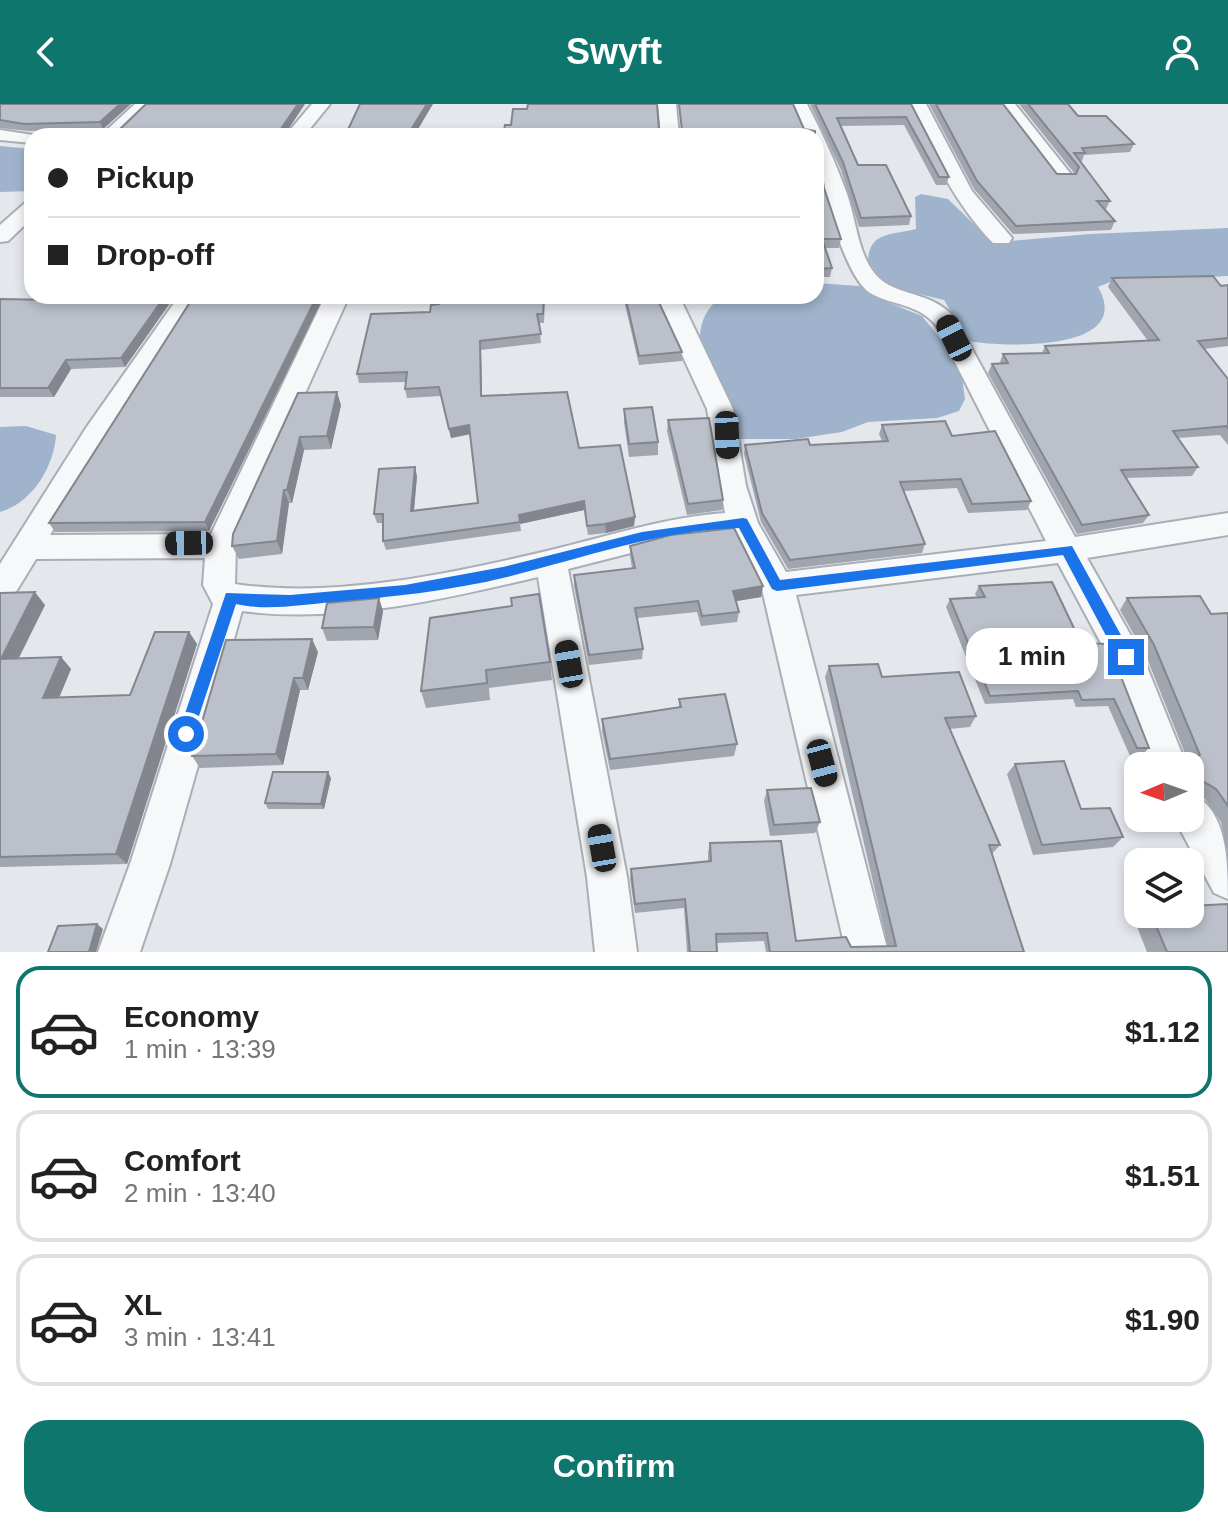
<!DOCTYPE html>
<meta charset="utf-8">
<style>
body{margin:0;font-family:Helvetica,sans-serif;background:#f2f2f2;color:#222;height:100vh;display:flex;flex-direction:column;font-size:30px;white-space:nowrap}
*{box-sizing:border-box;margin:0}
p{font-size:26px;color:#767676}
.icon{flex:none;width:44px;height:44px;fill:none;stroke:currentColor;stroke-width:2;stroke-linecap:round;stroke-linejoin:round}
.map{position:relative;height:848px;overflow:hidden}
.details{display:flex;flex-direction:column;background:#fff;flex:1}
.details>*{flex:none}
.top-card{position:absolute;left:24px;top:24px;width:800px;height:176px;border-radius:24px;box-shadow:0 4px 12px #0003;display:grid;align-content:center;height:176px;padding:0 24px;background:#fff}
.needle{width:52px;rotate:268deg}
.buttons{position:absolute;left:1124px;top:648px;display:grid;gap:16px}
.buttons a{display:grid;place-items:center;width:80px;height:80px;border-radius:16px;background:#fff;box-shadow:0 4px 12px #0003;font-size:40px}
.end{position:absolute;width:36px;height:36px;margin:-18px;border:10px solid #1a73e8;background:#fff;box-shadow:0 0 0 4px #fff}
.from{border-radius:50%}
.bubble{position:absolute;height:56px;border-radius:24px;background:#fff;box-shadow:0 4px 12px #0003;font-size:26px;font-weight:600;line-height:56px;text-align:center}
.car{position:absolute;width:24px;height:48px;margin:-24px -12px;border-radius:10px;box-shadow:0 0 6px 2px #0007;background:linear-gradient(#222 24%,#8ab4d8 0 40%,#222 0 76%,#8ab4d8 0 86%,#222 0)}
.top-card b{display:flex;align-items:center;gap:28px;height:76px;font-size:30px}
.top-card b+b{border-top:2px solid #e0e0e0}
.top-card i{width:20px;height:20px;background:#222}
ul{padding:14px 0 0;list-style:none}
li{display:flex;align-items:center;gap:24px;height:132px;margin:0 16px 12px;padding:0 8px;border:4px solid #e0e0e0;border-radius:24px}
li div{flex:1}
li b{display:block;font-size:30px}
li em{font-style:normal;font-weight:600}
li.current{border-color:#0f766e}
li>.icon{width:72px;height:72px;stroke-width:1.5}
.action{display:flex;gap:16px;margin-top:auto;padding:16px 24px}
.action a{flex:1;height:92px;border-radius:24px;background:#0f766e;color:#fff;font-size:32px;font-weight:600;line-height:92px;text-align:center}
header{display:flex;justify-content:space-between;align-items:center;height:104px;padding:0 24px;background:#0f766e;color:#fff;font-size:36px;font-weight:600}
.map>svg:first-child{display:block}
</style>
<header><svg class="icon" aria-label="back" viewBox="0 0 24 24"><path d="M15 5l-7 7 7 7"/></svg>Swyft<svg class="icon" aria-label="person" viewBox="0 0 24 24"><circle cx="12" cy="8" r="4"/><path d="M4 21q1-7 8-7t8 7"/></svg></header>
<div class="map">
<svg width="1228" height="848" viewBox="0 0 1228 848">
<rect width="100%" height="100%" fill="#e4e7ec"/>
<path fill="#9fb4cc" d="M0,42L32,45V87L0,88Z
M921,90L948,95L985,131L999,138L1090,130L1228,124V172L1110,178L1098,183C1136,249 1001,243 968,237L944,196L886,182L868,157C869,127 893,131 916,125L915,93Z
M816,179L859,182L880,195L922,212L946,242L962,273L965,295L959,307L937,314L868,318L842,328L796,335H736L700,237C699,219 707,203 722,192H816Z
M26,322L56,331C54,363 32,399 0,408V323Z"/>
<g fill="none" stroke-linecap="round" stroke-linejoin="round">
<g stroke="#a9aeb7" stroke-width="4">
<path id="minor" d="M135,0H154L120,32H100Z
M312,0H330L304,32H285Z
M658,0H676L679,32H661Z
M789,0H807C822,29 836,59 847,90C856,115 858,151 876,171C897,194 929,185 955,214L1075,433L1228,409V431L1087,454L1143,553L1187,662H1149L1110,556L1058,459L796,491L888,848H846L761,481L734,431L670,439L568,465L627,773L637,848H595L587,773L538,473C445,495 339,520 242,507L170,760L140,848H98L130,760L213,500L203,481L205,454L36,455L11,496L0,500V460L86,324L179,192H203L107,335L50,431L211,430L325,192H349L236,442L235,480C334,495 454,469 551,446C609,432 666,413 725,409L707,305L655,192H679L733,305L746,382L758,419L786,468L1046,437L936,221C917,199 893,202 870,189C842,171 816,65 816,32H805Z
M908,0H926L972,87L1012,134L1009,139H993C954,99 932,50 908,0Z
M997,0H1015L1070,69L1073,73L1070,77H1056Z
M0,26L40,32H32V39L0,36Z
M32,97V114L8,137L0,138V121L25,99Z
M1190,689C1228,705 1228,758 1228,795L1214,789L1174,714H1190Z"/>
</g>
<use href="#minor" fill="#f7f8fa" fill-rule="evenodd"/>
</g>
<path fill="#a1a5ae" d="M0,0H131L103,25L28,27L0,24Z
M810,0H911L949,73L946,81H936L904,21L840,22L858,61L911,112L909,121L859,123L841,66Z
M929,0H1003L1057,70H1075L1019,0H1068L1078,12L1134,40L1130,48L1084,51L1082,57H1080L1110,97L1106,105H1105L1115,117L1111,126L1013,130L974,85Z
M816,35L824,84L841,135L839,144H825L832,164L830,173H816Z
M1112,174L1228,181V242L1204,245L1228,275V341L1220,331L1178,334L1198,363L1192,372L1126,374L1149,411L1143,419L1077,430L988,269L992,260H1001L1000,258L1003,250L1042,249L1045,242L1148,237L1108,183Z
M175,192L125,263L71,265L54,293H0V195L54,196Z
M194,192H324L209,427L55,428L49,419Z
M545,192L544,219H539L541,239L481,246L482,292L579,344L635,413L634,422L606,429L588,431L584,406L520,420L521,427L386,446L383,437V419H377L374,410L417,372L414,407L478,399L470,330L451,334L441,292L407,294L405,285L406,278L359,279L357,270L439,200Z
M623,192H656L682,248V257L639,261Z
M298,289L341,301L331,345L304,346L292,399H289L282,450L239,455L232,442Z
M624,305L658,338V351L629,353L624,318Z
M668,316L723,396L722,406L687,411L667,327Z
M882,321L952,332L1031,397L1027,406L968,409L957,384L904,387L925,440L922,449L788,465L761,418L744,350L745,341H810L882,337L879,330Z
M630,442L763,482L761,493L736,497L739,508L737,518L701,522L697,508L637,514L643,545L642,555L589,561L574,482V471L632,464L630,452Z
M979,482L1081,539L1149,644L1142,651L1130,652L1108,602L1076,603L1073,595L985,600L946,503L950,495L977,493L975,490Z
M0,489L45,501L19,554L61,553L71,565L59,593L130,591L189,528L197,540L127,760L0,763Z
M1127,494L1211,510L1228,509V751L1221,718L1205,695L1191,686L1190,684V662H1184L1188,657L1146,552L1120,506Z
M383,507L378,536L327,537L322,524Z
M430,514L550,558L552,576L489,584L490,596L426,604L421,587Z
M318,548L308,586H300L283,661L200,664L192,652Z
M829,562L882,573L976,612L970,623L949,625L1000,741L992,750L1024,848H766L764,837L716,839L717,848H687L684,804L635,809L630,775L631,765L708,758V749L710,739L796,837L851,843L888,842L825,573Z
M679,595L737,640L734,652L610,666L602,627V615L679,603Z
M1015,660L1081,705L1123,733L1113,743L1033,751L1007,670Z
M331,674L324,705H268L265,699Z
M767,686L820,718L815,729L770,732L764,697Z
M1140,810H1190L1228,848H1147L1134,815Z"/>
<path fill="#83868d" d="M120,0H131L103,25L100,18Z
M298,0H305L284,32H276Z
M427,0H433L414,32H407Z
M165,192H175L125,263L121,254Z
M317,192H324L209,427L205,418Z
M480,237L481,246L482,301L481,292Z
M66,256L71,265L54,293L48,284Z
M337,288L341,301L331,345L327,332Z
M469,321L471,330L451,334L449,325Z
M300,333L304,346L292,399L287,386Z
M415,363L417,372L413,416L411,407Z
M284,386L289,399L282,450L277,437Z
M584,397V406L520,420L519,411Z
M635,413L634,422L606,429L605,420Z
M763,482L761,493L731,498L733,487Z
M35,488L45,501L12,567L1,555Z
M379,494L383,507L378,536L374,523Z
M189,528L197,540L127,760L116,750Z
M312,535L318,548L308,586L303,574Z
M61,553L71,565L54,606L43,594Z
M294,574L300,586L283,661L276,650Z
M328,668L331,674L324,705L321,700Z
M97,820L103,825L96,848H89Z"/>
<path fill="#bbc0ca" stroke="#83868d" stroke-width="2" d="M0,0H120L100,18L24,20L0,16Z
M146,0H298L276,32H100L105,27L119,26Z
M360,0H427L407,32H345Z
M528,0H657L659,26H682L679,0H793L804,25L815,27V32H503L505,21H511L513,5H527Z
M815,0H911L949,73H939L906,13L837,14L858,61H886L911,112L861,114L843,58Z
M936,0H1003L1057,70H1076L1079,63L1028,0H1068L1078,12H1106L1134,40L1082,44L1085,49H1074L1110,97H1097L1115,117L1016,122L977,77Z
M816,35L824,84L841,135H822L832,164L816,165Z
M1213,172L1221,182L1228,181V234L1198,237L1228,275V324L1226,322L1173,327L1198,363L1121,366L1149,411L1082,421L992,260L1008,259L1003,250L1049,249L1045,242L1159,236L1112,174Z
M57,192H165L121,254L66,256L48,284H0V195L54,196Z
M194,192H317L205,418L49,419Z
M440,192H544L543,210H537L541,230L480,237L481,292L567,288L579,344L620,341L635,413L605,420L587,422L584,397L519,411L520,418L383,437V410H374L379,365L415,363L411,407L478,399L469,321L449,325L439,283L405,285L407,268L357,270L371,210L430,208L431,201L439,200Z
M625,192H656L682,248L639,252Z
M337,288L327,332L300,333L287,386H284L277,437L232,442L233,430L298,289Z
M652,303L658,338L629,340L624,305Z
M709,314L723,396L688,400L668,316Z
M945,317L952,332L995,327L1031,397L972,400L961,375L900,378L925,440L790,456L762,409L745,341L808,335L810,341L888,337L882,321Z
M734,424L763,482L733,487L739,508L702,512L698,497L635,504L643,545L589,551L574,471L635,464L630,442L671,431Z
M1052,478L1081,539L1108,540L1149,644H1137L1114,595L1082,596L1078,587L990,592L950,495L985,493L979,482Z
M35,488L1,555L61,553L43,594L130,591L155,528H189L116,750L0,753V489Z
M539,490L550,558L486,566L487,579L421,587L430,514L512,502L511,494Z
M1200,492L1211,510L1228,509V702L1216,685L1201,676L1191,655L1200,651L1154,541L1127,494Z
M379,494L374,523L322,524L327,499Z
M312,535L303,574H294L276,650L192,652L226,536Z
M878,560L882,573L959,568L976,612L945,614L1000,741H989L1024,848H770L767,829L716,830L717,848H690L685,795L635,800L631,765L711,757L710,739L781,737L796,837L846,833L851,843L896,842L829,562Z
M725,590L737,640L610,655L602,615L681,603L679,595Z
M1064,657L1081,705L1110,704L1123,733L1042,741L1015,660Z
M273,668H328L321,700L265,699Z
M811,684L820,718L774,721L767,686Z
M1228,800V848H1167L1151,810H1190V802Z
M97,820L89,848H48L58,822Z"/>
<path fill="#1a73e8" d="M743,414L747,415L780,476L1072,442L1133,553L1126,559L1120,558L1063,451L777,487L772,485L739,424C660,426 583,454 507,473C450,487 391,493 332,498C301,501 266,507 236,500L193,630L186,637L178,630L226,489L290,491L405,481L503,463L642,428Z"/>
</svg>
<div class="buttons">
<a><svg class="needle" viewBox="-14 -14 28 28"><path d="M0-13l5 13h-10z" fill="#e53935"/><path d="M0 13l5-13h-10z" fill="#767676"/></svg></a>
<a><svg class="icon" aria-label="layers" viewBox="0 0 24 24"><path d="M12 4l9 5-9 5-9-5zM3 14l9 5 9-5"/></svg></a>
</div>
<i class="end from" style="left:186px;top:630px"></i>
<i class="end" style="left:1126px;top:553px"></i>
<div class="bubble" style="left:966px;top:524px;width:132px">1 min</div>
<i class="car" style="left:954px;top:234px;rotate:334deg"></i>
<i class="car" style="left:727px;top:331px;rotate:178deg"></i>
<i class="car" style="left:189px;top:439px;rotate:269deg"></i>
<i class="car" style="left:569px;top:560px;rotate:350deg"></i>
<i class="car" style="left:822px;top:659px;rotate:165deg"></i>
<i class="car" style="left:602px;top:744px;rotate:350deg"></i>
<div class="top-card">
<b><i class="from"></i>Pickup</b>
<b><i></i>Drop-off</b>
</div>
</div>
<section class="details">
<ul>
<li class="current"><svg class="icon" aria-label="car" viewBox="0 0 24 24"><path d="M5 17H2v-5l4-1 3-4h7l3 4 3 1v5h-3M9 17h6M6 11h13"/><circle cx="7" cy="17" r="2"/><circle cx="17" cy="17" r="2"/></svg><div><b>Economy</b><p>1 min · 13:39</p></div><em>$1.12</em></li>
<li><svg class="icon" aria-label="car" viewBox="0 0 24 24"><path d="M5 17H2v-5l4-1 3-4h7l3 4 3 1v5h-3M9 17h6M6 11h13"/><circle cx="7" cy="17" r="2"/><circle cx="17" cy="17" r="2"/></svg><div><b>Comfort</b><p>2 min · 13:40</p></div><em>$1.51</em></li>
<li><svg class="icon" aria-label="car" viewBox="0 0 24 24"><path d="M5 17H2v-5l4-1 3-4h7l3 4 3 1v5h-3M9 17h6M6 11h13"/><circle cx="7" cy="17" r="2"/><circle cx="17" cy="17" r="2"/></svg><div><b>XL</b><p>3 min · 13:41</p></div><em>$1.90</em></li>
</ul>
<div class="action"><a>Confirm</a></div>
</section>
